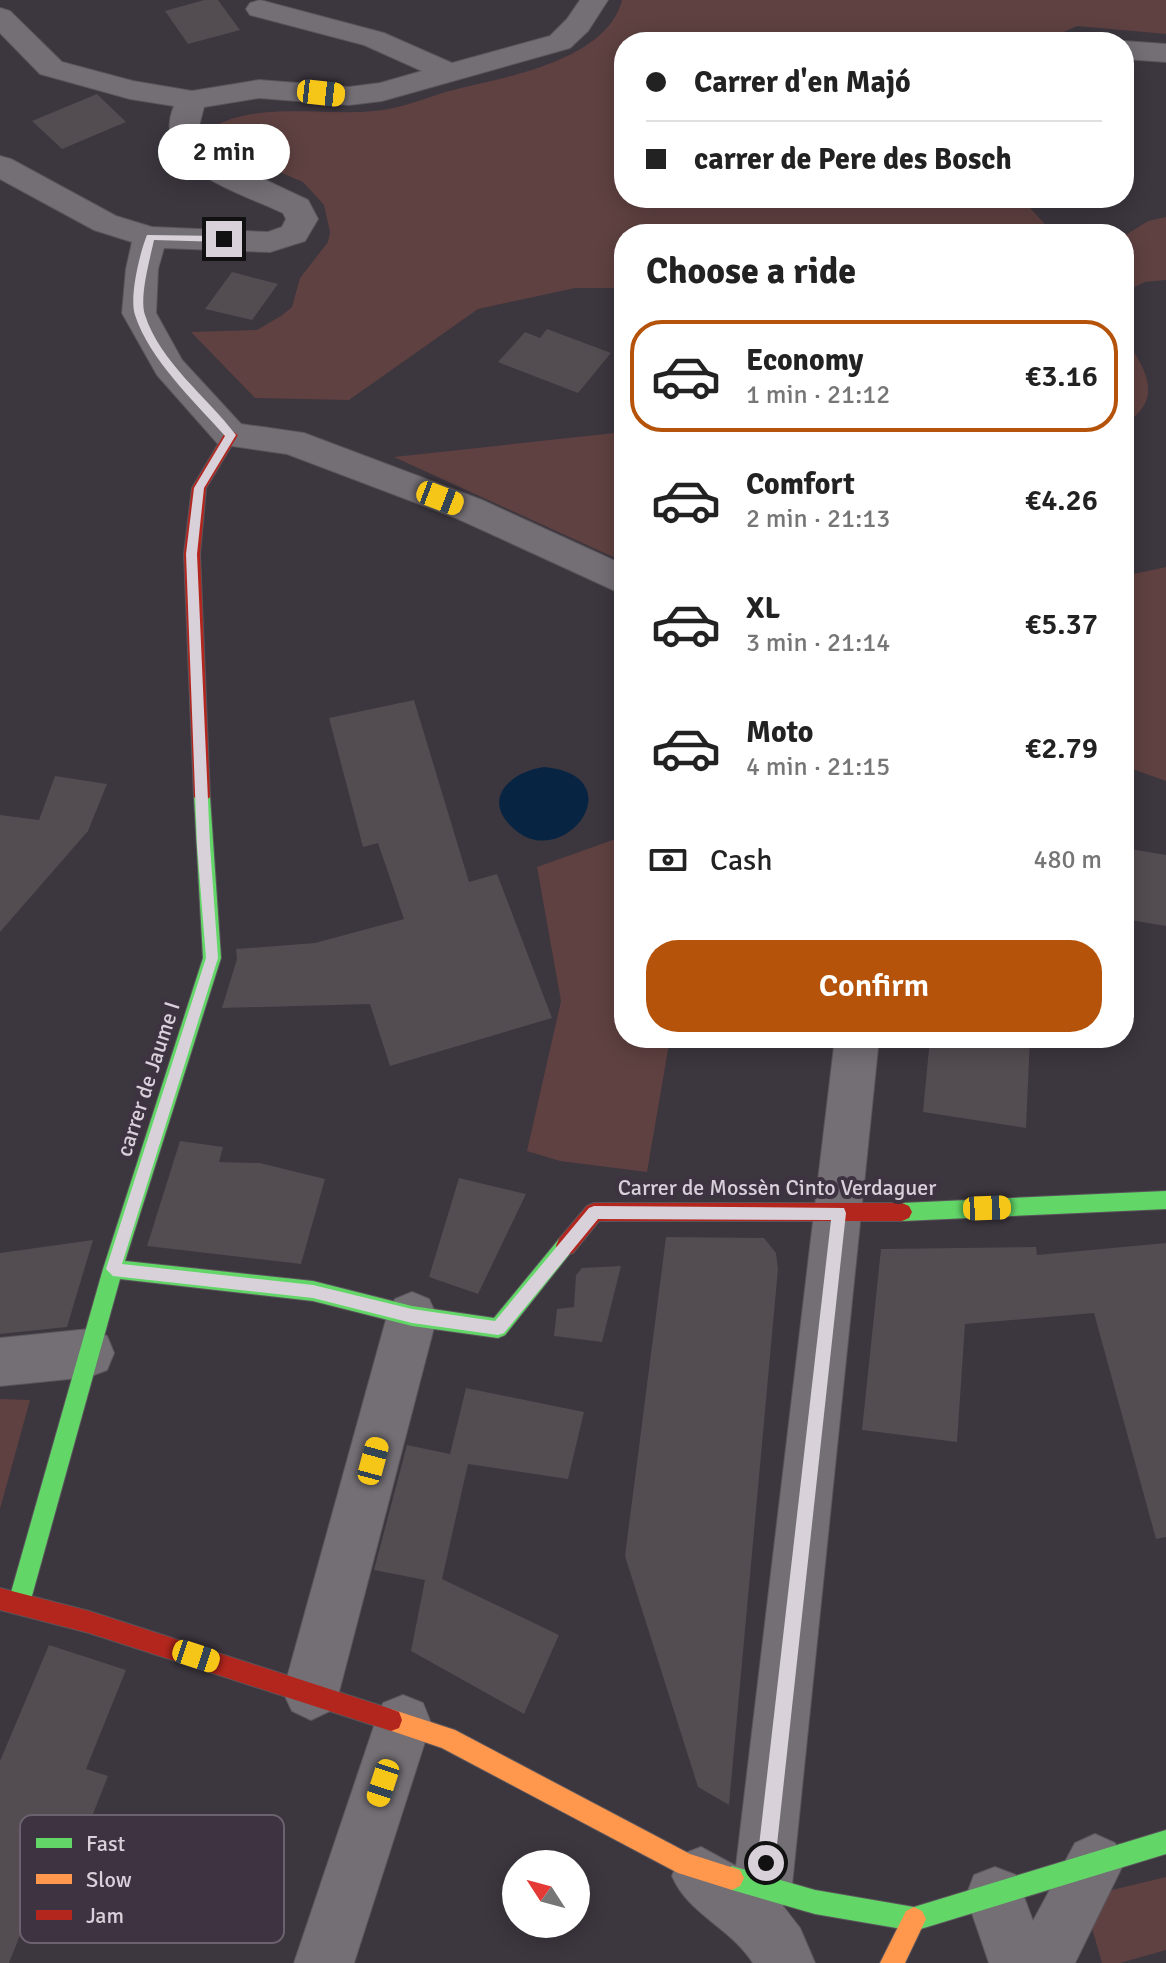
<!DOCTYPE html>
<meta charset="utf-8">
<style>
body{margin:0;font-family:Signika,sans-serif;background:#f6f6f6;color:#222;height:100vh;display:flex;flex-direction:column;font-size:30px;white-space:nowrap}
*{box-sizing:border-box;margin:0}
p{font-size:26px;color:#767676}
.icon{flex:none;width:44px;height:44px;fill:none;stroke:currentColor;stroke-width:2;stroke-linecap:round;stroke-linejoin:round}
.map{position:relative;flex:1;overflow:hidden}
.side{position:absolute;left:614px;top:224px;width:520px;height:824px;display:flex;flex-direction:column;background:#fff;border-radius:32px;box-shadow:0 4px 20px #0003}
.side>*{flex:none}
.guide{position:absolute;left:614px;top:32px;width:520px;height:176px;border-radius:32px;box-shadow:0 4px 20px #0003;display:grid;align-content:center;height:176px;padding:0 32px;background:#fff}
.needle{width:52px;rotate:306deg}
.fabs{position:absolute;left:502px;top:1850px;display:grid;gap:16px}
.fabs a{display:grid;place-items:center;width:88px;height:88px;border-radius:50%;background:#fff;box-shadow:0 4px 20px #0003;font-size:40px}
.end{position:absolute;width:36px;height:36px;margin:-18px;border:10px solid #d8d1da;background:#111;box-shadow:0 0 0 4px #111}
.from{border-radius:50%}
.bubble{position:absolute;height:56px;border-radius:28px;background:#fff;box-shadow:0 4px 20px #0003;font-size:26px;font-weight:600;line-height:56px;text-align:center}
.car{position:absolute;width:24px;height:48px;margin:-24px -12px;border-radius:10px;box-shadow:0 0 6px 2px #0007;background:linear-gradient(#f5c518 24%,#345 0 40%,#f5c518 0 76%,#345 0 86%,#f5c518 0)}
.guide b{display:flex;align-items:center;gap:28px;height:76px;font-size:30px}
.guide b+b{border-top:2px solid #e0e0e0}
.guide i{width:20px;height:20px;background:#222}
ul{padding:0;list-style:none}
li{display:flex;align-items:center;gap:24px;height:112px;margin:0 16px 12px;padding:0 16px;border:4px solid transparent;border-radius:32px}
li div{flex:1}
li b{display:block;font-size:30px}
li em{font-style:normal;font-weight:600}
li.on{border-color:#b45309}
li>.icon{width:72px;height:72px;stroke-width:1.5}
h2{padding:0 32px;font-size:36px;line-height:96px}
.pay{display:flex;align-items:center;gap:20px;height:88px;padding:0 32px;font-size:30px}
.pay p{margin-inline-start:auto}
.button{display:flex;gap:16px;margin-top:auto;padding:16px 32px}
.button a{flex:1;height:92px;border-radius:32px;background:#b45309;color:#fff;font-size:32px;font-weight:600;line-height:92px;text-align:center}
.map>svg:first-child{display:block}
</style>
<div class="map">
<svg width="1166" height="1963" viewBox="0 0 1166 1963">
<rect width="100%" height="100%" fill="#3c363e"/>
<path fill="#5f4141" d="M622,0H1166V34L1077,26L1042,42H624V198H1021L1054,234H624V288H575L478,309L349,400L255,398L191,332L257,330L281,316L292,307L300,278L328,242L330,232L324,205L303,182L216,145L211,137V129C250,101 327,116 374,111C402,109 429,96 457,89C507,77 607,60 622,0Z
M1166,217V280L1145,282L1124,292V236L1148,221Z
M1124,337C1145,368 1166,399 1124,424Z
M624,432V562L394,457Z
M1166,567V781L1124,766V576Z
M624,836V1038H670L647,1172L560,1161L527,1151L561,1001L537,867Z
M0,1399L30,1400L0,1509Z
M1166,1877V1950L1120,1963H1102L1083,1897Z"/>
<path fill="#082443" d="M544,767C637,776 563,875 513,828C481,799 510,772 544,767Z"/>
<path fill="#534c51" d="M204,0H218L240,30L188,44L165,11Z
M97,94L126,122L62,149L32,121Z
M232,272L278,284L252,320L205,309Z
M547,329L611,353L578,393L498,362L525,332L540,338Z
M414,700L469,882L497,874L552,1018L390,1066L370,1004L222,1008L237,959L236,949L315,943L404,919L378,843L363,847L329,718Z
M55,776L107,784L88,831L0,932V815L39,820Z
M1124,848L1166,855V926L1124,919Z
M930,1038H1030L1026,1128L923,1112Z
M180,1141L223,1147L219,1162L260,1163L325,1179L301,1264L147,1246Z
M459,1178L526,1194L478,1294L429,1277Z
M666,1237L764,1238L776,1253L778,1269L729,1805L698,1787L625,1556Z
M93,1240L67,1327L0,1334V1253Z
M1166,1243V1537L1156,1539L1094,1313L965,1324L957,1442L862,1430L881,1249L1036,1247L1037,1255Z
M621,1266L602,1342L554,1336L557,1309L574,1307L576,1275L582,1268Z
M466,1388L584,1412L568,1479L468,1464L442,1579L559,1635L524,1714L411,1651L425,1580L374,1570L407,1445L450,1454Z
M49,1645L126,1670L86,1769L108,1776L62,1892L40,1885L9,1963H0V1761Z"/>
<g fill="none" stroke-linecap="round" stroke-linejoin="round">
<g stroke="#5a555b" stroke-width="2">
<path id="street" d="M260,0L384,33L452,63L550,36L567,19L580,0H608L588,31L570,48L382,101L349,105L259,98L204,107L198,130L202,141L223,160L308,200L318,219L305,241L270,252L164,248L158,269L156,313L182,360L241,424L304,433L482,500L624,565V595L456,518L287,454L218,444L157,375L122,313L126,269L132,242L94,230L0,179V156L11,159L116,216L152,227L268,232L282,227L286,219L283,213C242,193 148,168 174,106L130,99L40,74L0,33V8L10,11L62,62L133,81L192,91L259,80L349,87L380,83L422,71L364,45L250,15L246,9L250,3Z
M1124,41L1166,44V62L1124,59V42H1121Z
M835,1038H879L792,1885L783,1906L800,1928L815,1963H753C730,1927 688,1914 672,1876L680,1855L701,1847L736,1866Z
M412,1292L429,1299L437,1316L339,1692L330,1711L311,1720L292,1711L283,1692L387,1316L395,1299Z
M89,1329L107,1336L114,1353L107,1370L89,1377L0,1386V1338Z
M403,1695L423,1703L431,1723L354,1963H294L375,1723L383,1703Z
M1095,1834L1115,1843L1124,1863L1075,1963H989L966,1896L974,1875L995,1867L1016,1875L1033,1921L1075,1843Z"/>
</g>
<g stroke="#5a555b" stroke-width="2">
<path id="fast" d="M202,790L210,797L221,958L125,1261L313,1281L412,1306L494,1318L559,1239L566,1237L573,1239L576,1246L505,1335L498,1338L412,1326L313,1301L120,1279L30,1603L27,1611L19,1614L11,1611L8,1603L103,1269L203,958L194,797Z
M1166,1191V1209L902,1221L895,1218L892,1212L895,1206L902,1203Z
M1166,1830V1854L914,1931L815,1914L732,1890L724,1886L720,1878L724,1870L732,1866L815,1890L914,1907Z"/>
</g>
<g stroke="#5a555b" stroke-width="2">
<path id="slow" d="M391,1709L455,1730L690,1854L740,1870L744,1878L740,1886L732,1890L678,1873L442,1748L383,1728L380,1720L383,1712Z
M914,1907L922,1911L926,1919L905,1963H880L906,1911Z"/>
</g>
<g stroke="#5a555b" stroke-width="2">
<path id="jam" d="M231,430L238,435L206,488L200,554L210,797L202,804L194,797L184,554L192,488L226,431Z
M594,1203H902L909,1206L912,1212L909,1218L902,1221H599L573,1253L566,1255L559,1253L556,1246L559,1239L587,1206Z
M0,1588L89,1611L391,1709L399,1712L402,1720L399,1728L391,1731L89,1633L0,1610Z"/>
</g>
<use href="#street" fill="#736f75" fill-rule="evenodd"/>
<use href="#fast" fill="#63d668" fill-rule="evenodd"/>
<use href="#slow" fill="#ff974d" fill-rule="evenodd"/>
<use href="#jam" fill="#b3261e" fill-rule="evenodd"/>
</g>
<path fill="#d8d1da" d="M147,235L224,236L229,239L224,242L154,240C150,259 139,297 145,315C160,362 207,397 236,435L204,488L197,554L210,845L218,958L122,1264L313,1285L412,1309L495,1321L589,1208L594,1206L844,1208L846,1213L775,1863L772,1869L766,1871L760,1869L757,1863L831,1220L598,1219L504,1333L498,1335L412,1323L313,1298L113,1276L106,1269L206,958L197,845L186,554L194,488L225,436C195,402 149,359 135,315C129,297 140,252 147,235Z"/>
<g text-anchor="middle" dominant-baseline="central" stroke-width="8" stroke-linejoin="round" paint-order="stroke">
<g font-size="22" fill="#d8d1da" stroke="#3d3341">
<text transform="translate(148 1079) rotate(-72)">carrer de Jaume I</text>
<text x="777" y="1187">Carrer de Mossèn Cinto Verdaguer</text>
</g>
</g>
<rect x="20" y="1815" width="264" height="128" rx="12" fill="#3d3341" stroke="#6c626f" stroke-width="2"/>
<rect x="36" y="1838" width="36" height="10" fill="#63d668"/>
<rect x="36" y="1874" width="36" height="10" fill="#ff974d"/>
<rect x="36" y="1910" width="36" height="10" fill="#b3261e"/>
<g font-size="22" fill="#d8d1da">
<text x="86" y="1851">Fast</text>
<text x="86" y="1887">Slow</text>
<text x="86" y="1923">Jam</text>
</g>
</svg>
<div class="fabs">
<a><svg class="needle" viewBox="-14 -14 28 28"><path d="M0-13l5 13h-10z" fill="#e53935"/><path d="M0 13l5-13h-10z" fill="#767676"/></svg></a>
</div>
<i class="end from" style="left:766px;top:1863px"></i>
<i class="end" style="left:224px;top:239px"></i>
<div class="bubble" style="left:158px;top:124px;width:132px">2 min</div>
<i class="car" style="left:321px;top:93px;rotate:96deg"></i>
<i class="car" style="left:440px;top:498px;rotate:111deg"></i>
<i class="car" style="left:987px;top:1208px;rotate:88deg"></i>
<i class="car" style="left:373px;top:1461px;rotate:15deg"></i>
<i class="car" style="left:196px;top:1656px;rotate:108deg"></i>
<i class="car" style="left:383px;top:1783px;rotate:198deg"></i>
<div class="guide">
<b><i class="from"></i>Carrer d'en Majó</b>
<b><i></i>carrer de Pere des Bosch</b>
</div>
<section class="side">
<h2>Choose a ride</h2>
<ul>
<li class="on"><svg class="icon" aria-label="car" viewBox="0 0 24 24"><path d="M5 17H2v-5l4-1 3-4h7l3 4 3 1v5h-3M9 17h6M6 11h13"/><circle cx="7" cy="17" r="2"/><circle cx="17" cy="17" r="2"/></svg><div><b>Economy</b><p>1 min · 21:12</p></div><em>€3.16</em></li>
<li><svg class="icon" aria-label="car" viewBox="0 0 24 24"><path d="M5 17H2v-5l4-1 3-4h7l3 4 3 1v5h-3M9 17h6M6 11h13"/><circle cx="7" cy="17" r="2"/><circle cx="17" cy="17" r="2"/></svg><div><b>Comfort</b><p>2 min · 21:13</p></div><em>€4.26</em></li>
<li><svg class="icon" aria-label="car" viewBox="0 0 24 24"><path d="M5 17H2v-5l4-1 3-4h7l3 4 3 1v5h-3M9 17h6M6 11h13"/><circle cx="7" cy="17" r="2"/><circle cx="17" cy="17" r="2"/></svg><div><b>XL</b><p>3 min · 21:14</p></div><em>€5.37</em></li>
<li><svg class="icon" aria-label="car" viewBox="0 0 24 24"><path d="M5 17H2v-5l4-1 3-4h7l3 4 3 1v5h-3M9 17h6M6 11h13"/><circle cx="7" cy="17" r="2"/><circle cx="17" cy="17" r="2"/></svg><div><b>Moto</b><p>4 min · 21:15</p></div><em>€2.79</em></li>
</ul>
<div class="pay"><svg class="icon" aria-label="cash" viewBox="0 0 24 24"><path d="M3 7h18v10H3z"/><circle cx="12" cy="12" r="2"/></svg>Cash<p>480 m</p></div>
<div class="button"><a>Confirm</a></div>
</section>
</div>
